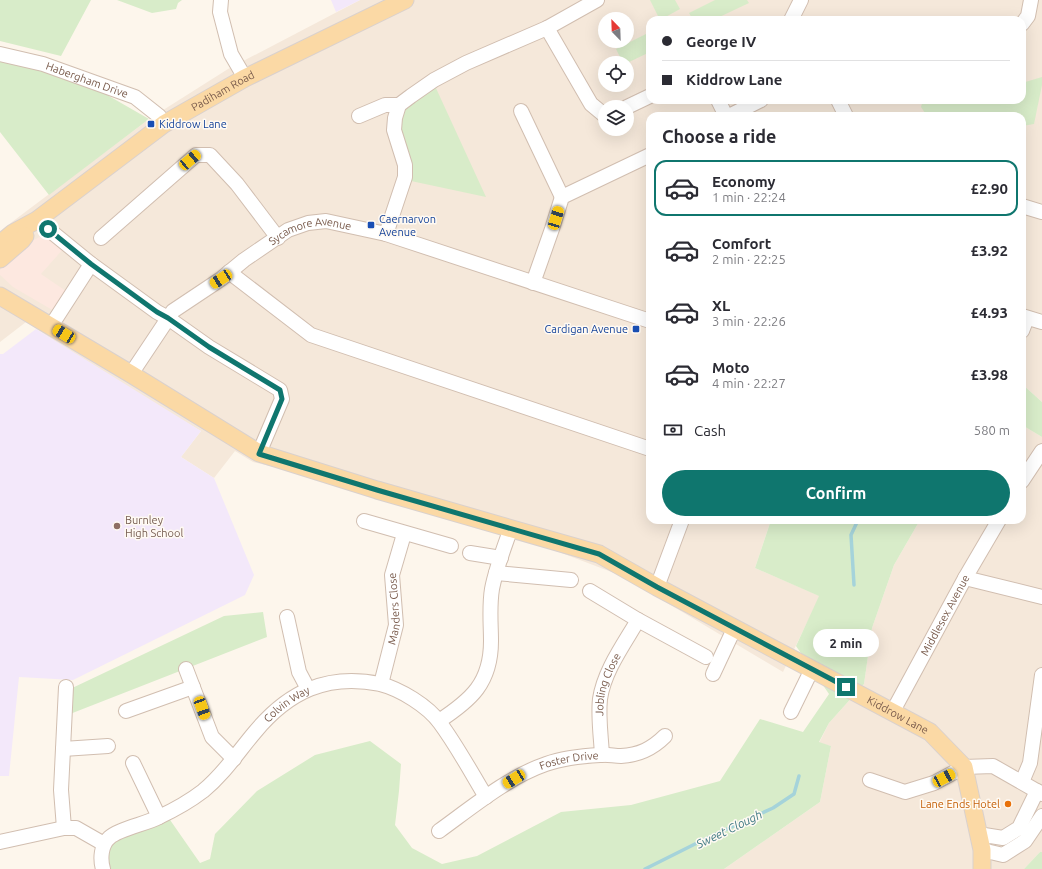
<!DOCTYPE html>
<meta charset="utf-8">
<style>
body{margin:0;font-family:Ubuntu,sans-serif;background:#f2f2f3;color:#2b2b33;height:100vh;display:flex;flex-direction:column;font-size:15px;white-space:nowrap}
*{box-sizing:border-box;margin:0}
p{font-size:13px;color:#7c7c81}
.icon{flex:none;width:22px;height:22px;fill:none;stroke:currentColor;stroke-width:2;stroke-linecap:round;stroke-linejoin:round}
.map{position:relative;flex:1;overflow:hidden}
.sheet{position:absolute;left:646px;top:112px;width:380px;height:412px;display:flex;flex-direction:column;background:#fff;border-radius:12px;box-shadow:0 4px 16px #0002}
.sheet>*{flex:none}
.banner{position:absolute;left:646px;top:16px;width:380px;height:88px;border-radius:12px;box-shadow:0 4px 16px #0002;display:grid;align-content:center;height:88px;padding:0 16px;background:#fff}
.needle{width:26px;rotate:337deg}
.buttons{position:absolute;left:598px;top:12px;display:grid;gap:8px}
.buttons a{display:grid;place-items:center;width:36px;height:36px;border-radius:50%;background:#fff;box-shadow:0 4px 16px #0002;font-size:20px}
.end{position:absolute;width:18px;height:18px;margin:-9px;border:5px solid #0f766e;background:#fff;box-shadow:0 0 0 2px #fff}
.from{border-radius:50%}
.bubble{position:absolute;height:28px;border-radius:14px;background:#fff;box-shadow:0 4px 16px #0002;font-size:13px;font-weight:600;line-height:28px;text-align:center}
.car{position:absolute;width:12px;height:24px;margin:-12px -6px;border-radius:5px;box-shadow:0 0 3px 1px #0007;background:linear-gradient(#f5c518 24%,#345 0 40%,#f5c518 0 76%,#345 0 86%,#f5c518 0)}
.banner b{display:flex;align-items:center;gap:14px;height:38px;font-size:15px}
.banner b+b{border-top:1px solid #e1e1e2}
.banner i{width:10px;height:10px;background:#2b2b33}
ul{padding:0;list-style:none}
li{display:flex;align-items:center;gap:12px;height:56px;margin:0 8px 6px;padding:0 8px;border:2px solid transparent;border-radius:12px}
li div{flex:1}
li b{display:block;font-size:15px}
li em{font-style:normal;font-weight:600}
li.on{border-color:#0f766e}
li>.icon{width:36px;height:36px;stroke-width:1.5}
h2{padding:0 16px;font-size:18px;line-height:48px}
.pay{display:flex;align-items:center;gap:10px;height:44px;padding:0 16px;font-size:15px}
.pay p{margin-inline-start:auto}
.action{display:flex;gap:8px;margin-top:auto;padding:8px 16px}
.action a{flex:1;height:46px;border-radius:24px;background:#0f766e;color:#fff;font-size:16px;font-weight:600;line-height:46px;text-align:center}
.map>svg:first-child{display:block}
</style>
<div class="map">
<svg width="1042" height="869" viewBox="0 0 1042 869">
<rect width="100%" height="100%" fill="#fdf6ec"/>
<path fill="#f5e8da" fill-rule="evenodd" d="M360,0H1042V402L1022,384V116H650V520H771L755,568L820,596L783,672L622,576L530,541L291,471L253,462L235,451L214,478L181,457L201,431L116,382L26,322L0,342V231L149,119L228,69ZM605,19H627V41H605ZM650,20H1022V100H650ZM605,63H627V85H605ZM605,107H627V129H605Z
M1022,425L1042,437V852H1040L1024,869H724L820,802L831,746L819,743L829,723L864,684L872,628L894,565L920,520H1022Z"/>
<path fill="#fde8e0" d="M45,234L65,247L41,274L66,291L54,311L13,287L0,275V270L21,247Z"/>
<path fill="#f3e8fa" d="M331,0H360L336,12Z
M36,329L201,431L181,457L214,478L254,575L245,595L73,680L19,677L9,776H0V354H3Z"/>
<path fill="#d8ecc9" d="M0,0H91L61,56L0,41Z
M117,0H182L178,3L176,9L152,13Z
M650,0H675L680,9L660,20Z
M715,0H747L749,3L713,20H693L689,13Z
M650,32V52L627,63H623L616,49Z
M0,55L67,72L149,119L49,195L0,132Z
M1042,77V85L1034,124L1022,126V116H927L921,107L923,100H1022V83Z
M435,86L486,197L411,181L399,131L404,107Z
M1022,384L1042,402V437L1022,425Z
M771,520H920L894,565L872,628L864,684L829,723L819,742L831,746L820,802L724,869H103L104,844L168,817L200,863L210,859L215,834L257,791L315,755L370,741L401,764L399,791L395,825L412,848L442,864L477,856L561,812L631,805L720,781L760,719L803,732L829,694L796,646L819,596L755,568Z
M263,612L267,637L70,714L68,690L224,616Z
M1040,852H1042V869H1024Z"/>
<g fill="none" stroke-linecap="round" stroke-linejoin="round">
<path stroke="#a5d3da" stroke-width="3.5" d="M854,585L851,535L858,520
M645,869L701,841L773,808L794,794L799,776"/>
<g stroke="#d1beb0" stroke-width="16">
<g id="minor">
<path d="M221,0L220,12L231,54L245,78"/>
<path d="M791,20L801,0"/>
<path d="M1022,24L1028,16L1031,0"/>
<path d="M547,28L591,104L603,114L605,113"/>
<path id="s1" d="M0,54L43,64L135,97L159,116L164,124"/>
<path d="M718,100L726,116"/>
<path d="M838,100L846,116"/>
<path d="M627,107L650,96"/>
<path d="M521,111L562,197"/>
<path d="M359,116L385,105H399"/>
<path d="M729,116L761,100"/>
<path d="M1022,206L1042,212"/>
<path d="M37,220L91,264L157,312L168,318L209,347L280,390L282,399L259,453"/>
<path d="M386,234L405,177V165L394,130L395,118L399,105L411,96L434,80L466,63L547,28L597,0"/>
<path d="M101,238L196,155H210L237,184L278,238"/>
<path d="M229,272L311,335L650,449"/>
<path d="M533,283L552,229L562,197L650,155"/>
<path d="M1022,316L1042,322"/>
<path d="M51,326L91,264"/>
<path d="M1022,331L1027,318"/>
<path id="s2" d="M131,374L173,311L221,279L244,260L288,230L308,223L326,221L386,234L650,321"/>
<path d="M1022,481L1042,451"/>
<path d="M364,521L451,546"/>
<path d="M470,553L501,558"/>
<path d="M496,573L571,580"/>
<path d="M965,578L1042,597"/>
<path d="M657,587L682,520"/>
<path d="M590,591L638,620L706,657"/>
<path d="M287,617L299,672L308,689"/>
<path d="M186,669L212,737L234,759"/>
<path d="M713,674L734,629"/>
<path id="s3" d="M381,684L396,625L392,575L404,534"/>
<path d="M126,711L193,687"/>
<path id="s4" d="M893,711L965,578L999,520"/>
<path d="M791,712L812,669"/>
<path d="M439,721C471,700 491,683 491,641C491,624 489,607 492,589C496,568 504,548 511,528"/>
<path d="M63,749L108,746"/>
<path id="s5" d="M602,755C601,736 598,717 600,699C604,671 624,644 638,620"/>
<path d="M133,763L159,817"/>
<path d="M870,780L905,792L934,783L964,767L993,766L1042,794"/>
<path d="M1022,782L1030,763L1042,675"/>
<path d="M64,828L61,790L66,687"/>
<path id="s6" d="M439,831C471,808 508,777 546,764C563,758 582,756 600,755C607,754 614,756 621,756C639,755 652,749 665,736"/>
<path d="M978,834L1003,838L1019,828L1037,791"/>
<path d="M0,842L64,828H76L104,844"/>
<path d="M982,850L1003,855L1025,841L1042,816"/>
<path id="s7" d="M103,869C100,859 101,845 109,838C118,829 146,824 159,817C174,810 190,801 203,791C224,774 238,752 255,732C288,692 327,673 380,684C400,689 428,706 440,723C457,746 471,772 486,797"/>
</g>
</g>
<g stroke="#dad1cd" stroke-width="19">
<g id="major">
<path id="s8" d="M0,244L13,233L37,220L164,124L245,78L405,0"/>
<path d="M0,259L22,240L25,236"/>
<path id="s9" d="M0,296L131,374L259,453L377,490L599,554L657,587L930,732L964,767L982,850V869"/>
</g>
</g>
<use href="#minor" stroke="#fff" stroke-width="14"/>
<use href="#major" stroke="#fbd9a5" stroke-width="17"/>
</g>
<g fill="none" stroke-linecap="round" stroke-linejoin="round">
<path stroke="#0f766e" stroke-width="5" d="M48,229L91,264L157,312L168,318L209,347L280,390L282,399L259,454L377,490L599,554L657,587L846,687"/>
</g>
<g fill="#1a4fb4" stroke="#fffaf3" stroke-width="1.5">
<rect x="147" y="120" width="8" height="8" rx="2"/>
<rect x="367" y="221" width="8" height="8" rx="2"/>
<rect x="632" y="325" width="8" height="8" rx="2"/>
</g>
<circle fill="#8d6e63" stroke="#fffaf3" stroke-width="1.5" cx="117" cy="526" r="4"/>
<circle fill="#e8710a" stroke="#fffaf3" stroke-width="1.5" cx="1008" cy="804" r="4"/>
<g text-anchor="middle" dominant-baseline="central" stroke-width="3" stroke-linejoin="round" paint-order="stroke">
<g font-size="11" fill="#7a5c4d" stroke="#fffaf3">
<text stroke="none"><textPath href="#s1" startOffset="91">Habergham Drive</textPath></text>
<text stroke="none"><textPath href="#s8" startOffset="271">Padiham Road</textPath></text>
<text stroke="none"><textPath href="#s2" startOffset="238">Sycamore Avenue</textPath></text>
<text stroke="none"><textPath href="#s3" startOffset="77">Manders Close</textPath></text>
<text stroke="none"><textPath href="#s4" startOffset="109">Middlesex Avenue</textPath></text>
<text stroke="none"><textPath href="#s5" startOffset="72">Jobling Close</textPath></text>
<text stroke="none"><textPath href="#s7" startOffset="260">Colvin Way</textPath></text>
<text stroke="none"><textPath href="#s9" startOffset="997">Kiddrow Lane</textPath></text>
<text stroke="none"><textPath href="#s6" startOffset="150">Foster Drive</textPath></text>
</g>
<g font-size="11" fill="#164399" stroke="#fffaf3" text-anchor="start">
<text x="159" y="124">Kiddrow Lane</text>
<text x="379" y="219">Caernarvon<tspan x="379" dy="13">Avenue</tspan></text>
<text x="628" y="329" text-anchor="end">Cardigan Avenue</text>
</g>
<g font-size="11" fill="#785e54" stroke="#fffaf3" text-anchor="start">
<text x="125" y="520">Burnley<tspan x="125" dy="13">High School</tspan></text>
</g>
<g font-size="11" fill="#c56008" stroke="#fffaf3" text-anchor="end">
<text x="1000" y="804">Lane Ends Hotel</text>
</g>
<g font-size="12" font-style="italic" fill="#437c86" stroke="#fffaf3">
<text transform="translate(729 829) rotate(-26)">Sweet Clough</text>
</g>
</g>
</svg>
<div class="buttons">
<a><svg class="needle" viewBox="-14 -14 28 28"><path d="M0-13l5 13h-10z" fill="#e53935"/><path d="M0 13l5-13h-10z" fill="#7c7c81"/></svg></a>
<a><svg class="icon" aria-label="locate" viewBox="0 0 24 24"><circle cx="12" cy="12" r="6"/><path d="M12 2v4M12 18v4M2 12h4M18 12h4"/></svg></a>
<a><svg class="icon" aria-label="layers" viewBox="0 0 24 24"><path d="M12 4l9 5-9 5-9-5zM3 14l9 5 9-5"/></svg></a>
</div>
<i class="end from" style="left:48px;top:229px"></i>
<i class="end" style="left:846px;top:687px"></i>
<div class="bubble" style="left:813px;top:629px;width:66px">2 min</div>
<i class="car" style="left:190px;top:160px;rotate:50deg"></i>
<i class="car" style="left:556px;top:218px;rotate:17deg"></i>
<i class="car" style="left:221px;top:279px;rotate:237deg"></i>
<i class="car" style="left:64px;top:334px;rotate:301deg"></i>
<i class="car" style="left:202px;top:708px;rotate:160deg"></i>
<i class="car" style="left:944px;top:778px;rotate:62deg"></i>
<i class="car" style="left:514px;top:779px;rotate:238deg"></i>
<div class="banner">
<b><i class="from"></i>George IV</b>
<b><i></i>Kiddrow Lane</b>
</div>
<section class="sheet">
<h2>Choose a ride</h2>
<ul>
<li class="on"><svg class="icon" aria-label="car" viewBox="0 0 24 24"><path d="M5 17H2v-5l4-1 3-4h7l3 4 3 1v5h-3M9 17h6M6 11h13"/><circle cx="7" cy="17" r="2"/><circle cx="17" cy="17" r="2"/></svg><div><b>Economy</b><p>1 min · 22:24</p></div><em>£2.90</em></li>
<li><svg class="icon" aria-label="car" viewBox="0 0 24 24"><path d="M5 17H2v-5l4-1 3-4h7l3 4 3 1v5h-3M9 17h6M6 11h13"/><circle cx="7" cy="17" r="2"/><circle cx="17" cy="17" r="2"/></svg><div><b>Comfort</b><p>2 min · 22:25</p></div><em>£3.92</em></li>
<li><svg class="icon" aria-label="car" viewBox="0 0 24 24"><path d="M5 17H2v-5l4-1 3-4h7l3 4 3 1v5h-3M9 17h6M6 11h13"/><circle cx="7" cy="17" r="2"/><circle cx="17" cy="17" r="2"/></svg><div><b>XL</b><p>3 min · 22:26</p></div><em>£4.93</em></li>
<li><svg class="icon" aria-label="car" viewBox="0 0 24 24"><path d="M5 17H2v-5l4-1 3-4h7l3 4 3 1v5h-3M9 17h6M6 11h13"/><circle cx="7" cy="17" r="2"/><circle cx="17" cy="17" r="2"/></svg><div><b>Moto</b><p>4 min · 22:27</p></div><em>£3.98</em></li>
</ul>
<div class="pay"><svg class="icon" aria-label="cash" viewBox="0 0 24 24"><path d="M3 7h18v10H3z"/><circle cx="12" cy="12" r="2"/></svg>Cash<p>580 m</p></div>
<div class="action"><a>Confirm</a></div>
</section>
</div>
